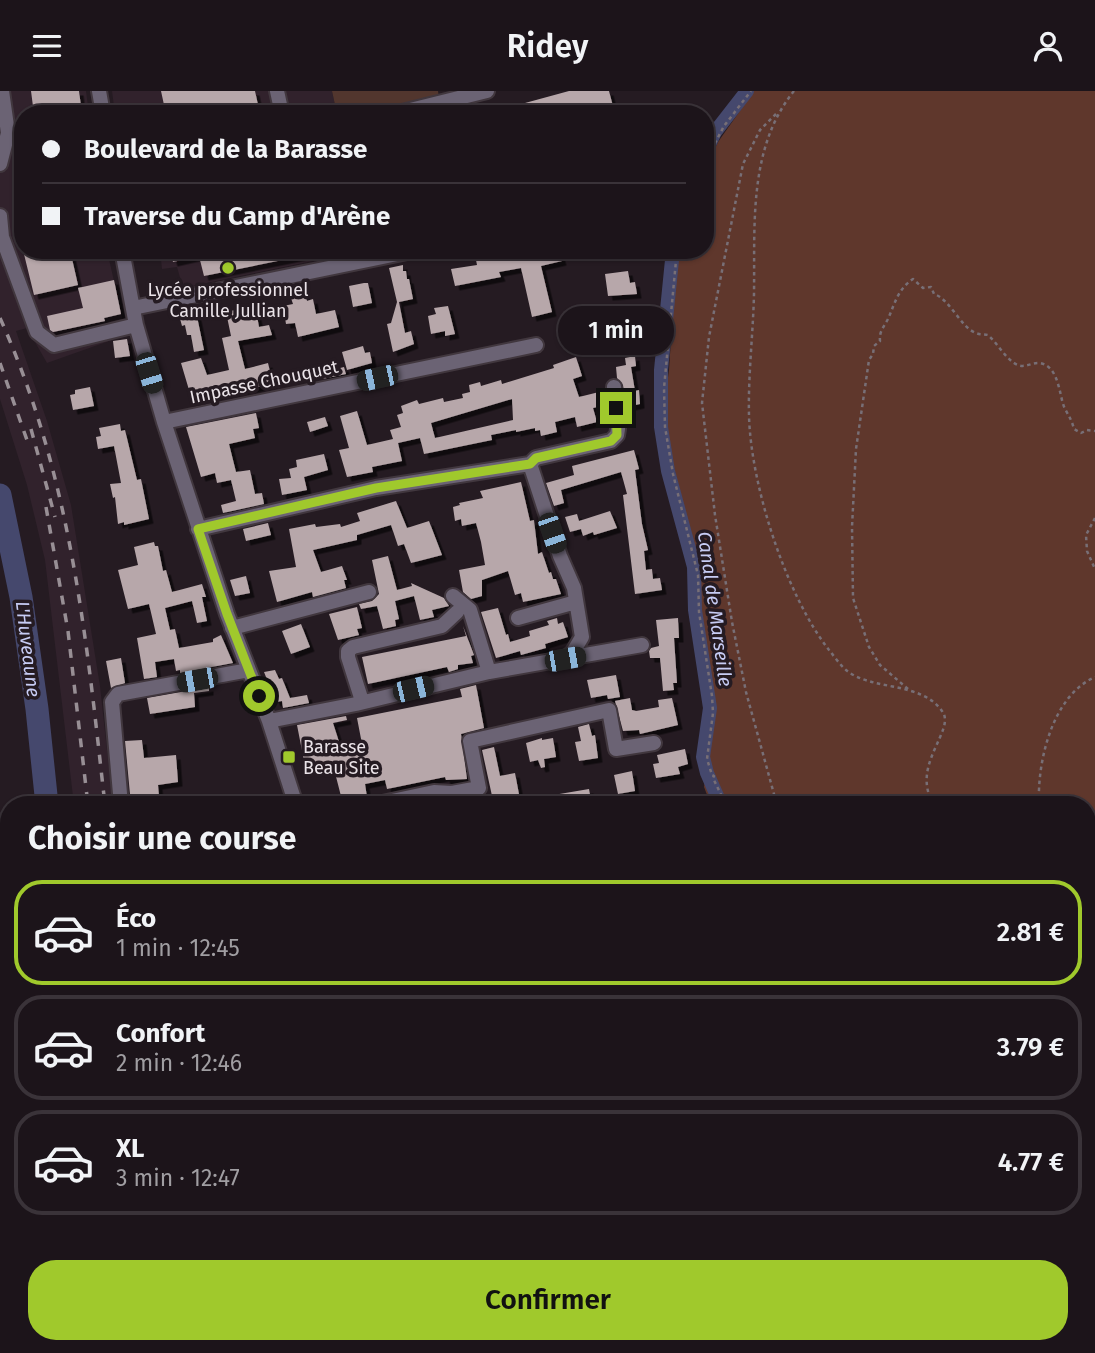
<!DOCTYPE html>
<html lang="fr">
<meta charset="utf-8">
<style>
body{margin:0;font-family:"Fira Sans",sans-serif;background:#251d23;color:#f1f3f6;height:100vh;display:flex;flex-direction:column;font-size:26px;white-space:nowrap}
*{box-sizing:border-box;margin:0}
p{font-size:23px;color:#a09ea2}
.icon{flex:none;width:38px;height:38px;fill:none;stroke:currentColor;stroke-width:2;stroke-linecap:round;stroke-linejoin:round}
.map{position:relative;flex:1;overflow:hidden}
.side{position:absolute;left:0px;top:705px;width:1096px;height:558px;display:flex;flex-direction:column;background:#1c141a;border-radius:28px 28px 0 0;box-shadow:0 2px 5px #0004,0 0 0 2px #3a3339}
.side>*{flex:none}
.banner{position:absolute;left:14px;top:14px;width:700px;height:154px;border-radius:28px;box-shadow:0 2px 5px #0004,0 0 0 2px #3a3339;display:grid;align-content:center;height:154px;padding:0 28px;background:#1c141a}
.end{position:absolute;width:32px;height:32px;margin:-16px;border:9px solid #a0c92c;background:#111;box-shadow:0 0 0 4px #111}
.from{border-radius:50%}
.bubble{position:absolute;height:49px;border-radius:24px;background:#1c141a;box-shadow:0 2px 5px #0004,0 0 0 2px #3a3339;font-size:23px;font-weight:600;line-height:49px;text-align:center}
.car{position:absolute;width:21px;height:42px;margin:-21px -10px;border-radius:9px;box-shadow:0 0 5px 2px #0007;background:linear-gradient(#222 24%,#8ab4d8 0 40%,#222 0 76%,#8ab4d8 0 86%,#222 0)}
.banner b{display:flex;align-items:center;gap:24px;height:66px;font-size:26px}
.banner b+b{border-top:2px solid #3a3339}
.banner i{width:18px;height:18px;background:#f1f3f6}
ul{padding:0;list-style:none}
li{display:flex;align-items:center;gap:21px;height:105px;margin:0 14px 10px;padding:0 14px;border:4px solid #3a3339;border-radius:28px}
li div{flex:1}
li b{display:block;font-size:26px}
li em{font-style:normal;font-weight:600}
li.active{border-color:#a0c92c}
li>.icon{width:63px;height:63px;stroke-width:1.5}
h2{padding:0 28px;font-size:32px;line-height:84px}
.primary-button{display:flex;gap:14px;margin-top:auto;padding:14px 28px}
.primary-button a{flex:1;height:80px;border-radius:28px;background:#a0c92c;color:#111;font-size:28px;font-weight:600;line-height:80px;text-align:center}
header{display:flex;justify-content:space-between;align-items:center;height:91px;padding:0 28px;background:#1c141a;font-size:32px;font-weight:600}
.map>svg:first-child{display:block}
</style>
<header><svg class="icon" aria-label="menu" viewBox="0 0 24 24"><path d="M4 6h16M4 12h16M4 18h16"/></svg>Ridey<svg class="icon" aria-label="person" viewBox="0 0 24 24"><circle cx="12" cy="8" r="4"/><path d="M4 21q1-7 8-7t8 7"/></svg></header>
<div class="map">
<svg width="1095" height="1262" viewBox="0 0 1095 1262">
<defs>
<filter id="shadow"><feDropShadow dx="4.5" dy="4.5" stdDeviation="0" flood-color="#0009"/></filter>
</defs>
<rect width="100%" height="100%" fill="#251b22"/>
<path fill="#31222c" d="M0,0H86L89,23H23V159H107L126,244L47,272L27,237L16,240L47,330L71,414L100,595L113,714H74L45,469L27,394L0,308Z
M112,0H332L337,23H115Z
M160,159H365L183,197L177,176L162,178Z
M9,760V1041L0,1047V762Z
M0,1189L9,1190V1255H170L171,1262H0Z
M490,1255H697V1262H493Z"/>
<path fill="#52362e" d="M332,0H438L439,6L364,23H337Z
M187,1255H389L390,1262H186Z"/>
<path fill="#5f372c" d="M754,0H1095V1262H734L736,1255H1087V714H711L704,696L709,657L711,611L697,571L695,458L662,330L669,279L675,185L680,159H705V78L718,51Z"/>
<g fill="none" stroke-linecap="round" stroke-linejoin="round">
<path stroke="#45486d" stroke-width="14" d="M705,62L715,41L747,0
M673,159L661,279V336L668,380L694,476L695,519L710,617L703,666L707,682L721,714
M769,1262V1255"/>
<path stroke="#45486d" stroke-width="23" d="M0,404L21,506L37,618L47,714
M0,1094L9,1085"/>
</g>
<path fill="#b7a7aa" fill-rule="evenodd" filter="url(#shadow)" d="M31,0H79L82,23H34Z
M161,0H255L260,23H166Z
M569,0H609L615,23H527L525,12Z
M23,159H70L78,194L34,204Z
M170,159H306L307,164L204,185L199,165L173,171Z
M474,159H484V164L511,159H559L562,170L541,175L552,221L532,226L521,177L499,181L501,186L455,195L451,178L477,174Z
M403,174V180H406L407,188H409L413,208L399,211L405,242L411,240L414,253L393,261L387,233L391,232L397,211L389,177Z
M628,180L630,192L635,191L637,203L608,205L605,183Z
M114,189L121,223L104,227L105,230L53,241L50,239L47,225L83,217L78,197Z
M364,192H368L372,212L353,216L349,195Z
M306,204L307,210L313,208L316,223L335,219L339,236L298,246L295,232L286,233L283,215L293,213L291,207Z
M448,215L455,243L445,245V240L431,243L428,225L436,223L434,217Z
M195,216L204,259L194,261L191,244H187L185,234L182,235L178,220Z
M249,216L250,220L256,219L259,236L269,234L272,244L238,250L245,278L268,272L273,293L192,309L181,272L201,267L207,284L229,279L222,247L231,245L226,221Z
M593,220L597,246L572,252L566,226Z
M642,236V251L629,252V237Z
M127,248L130,265L115,267L113,250Z
M363,255L365,262L370,261L372,272L347,279L342,261Z
M635,265L636,275L631,276L635,300L639,299L640,313L626,316L623,294L617,287L616,276L626,274L625,267Z
M576,266L582,285L573,288L579,306L599,301L602,315L593,317L597,331L577,336L575,326L555,331L557,341L541,345L540,339L535,340V337L516,341V339L491,344L492,349L424,363L420,347L398,352L402,370L372,376L373,381L347,386L339,359L349,357L340,325L357,320L367,354L393,348L390,339L401,336L397,324L403,322L401,315L417,309L419,313L443,307L444,311L463,307L462,303L470,301L469,294L480,291L481,295L501,289L502,293L554,277L553,274ZM512,308L513,329L435,347L431,332Z
M344,276L346,283L322,288L321,282Z
M90,296L94,315L73,319L70,304L75,303V299Z
M256,322L259,337L253,338L255,347L229,353L236,381L250,379L255,403L262,402L264,413L223,422L221,414L236,410L231,389L217,392L215,382L201,386L186,336Z
M325,326L328,335L310,341L307,331Z
M120,333L121,340L125,339L137,389L141,388L149,428L124,434V431L118,433L115,406L113,407L110,393L121,392L114,355L98,358L96,346L101,345L99,337Z
M634,359L639,378L635,379L642,433L648,459L644,460L646,479L652,478L653,488L660,487L662,499L635,503L623,404L627,403L621,381L561,399L564,412L554,415L546,392L574,384L572,375Z
M324,363L328,379L304,386L307,399L282,404L279,388L291,387L289,378L297,376L296,369Z
M521,391L530,430L534,429L538,463L542,461L549,482L551,481L553,488H556L561,503L523,511L521,502L515,504L508,480L482,489V505L471,508L463,501L459,479L485,474L481,451L476,432L462,435L461,428L455,430L453,416L460,414L459,412L483,407L480,400Z
M396,410L407,437L429,430L442,464L411,472L404,453L398,455L391,434L357,444V449L313,459L321,481L342,475L347,489H344L346,497L313,506L312,501L277,511L269,480L296,476L289,438L315,433L316,436L340,433L341,436L360,430L357,422Z
M610,420L617,437L594,444L593,441L583,445L581,438L570,441L565,426L577,423L579,430Z
M268,432L271,444L246,450L243,438Z
M154,451L155,455H158L163,480L166,479L172,501L202,493L206,506H202L207,530L197,532L192,510L165,517L170,539L175,538L179,557L213,551V548L221,544L233,572L180,582V579L176,580L174,568L155,571L157,586L144,588L137,547L156,543L149,513L128,518L118,479L138,474L134,456Z
M388,465L397,499L412,495L411,492L444,507L449,515L432,519L434,526L420,529L414,505L395,510L399,528L395,529L396,535L383,538L377,515L361,518L359,513L372,510L379,503L372,469Z
M246,485L250,502L235,505L230,489Z
M357,516L362,537L357,538L359,544L338,549L329,523Z
M498,517L506,544L508,543L510,551L530,545L529,540L549,534L547,530L557,527L558,533L563,531L568,546L545,553L546,557L521,564L520,560L496,567L481,521Z
M678,527L679,547H674L677,592H673L674,599L663,600L660,567H650L649,560L651,557L659,555L656,529Z
M301,533L310,556L291,563L282,540Z
M463,535L474,564L471,565L473,572L458,574V578L449,581L447,576L368,593L362,566L466,545Z
M121,567L125,592L111,597L106,570Z
M275,579L279,588L282,587L290,607L307,604L309,612L283,617L282,610L276,611L264,581Z
M616,584L620,606L608,608L607,604L591,607L587,589Z
M476,594L484,637L461,643L467,688L446,689L445,686L387,698L385,689L365,693L367,706L366,708L343,713L332,670L305,675L297,634L346,625L347,629L333,632L341,657L362,653L357,627L462,606L460,598Z
M209,596V600L194,602L195,616L150,623L147,607Z
M630,607L632,619L636,620L659,616L658,609L672,607L678,634L640,643L639,639L623,640L615,610Z
M589,633L592,645L595,644L598,667L579,670L575,651L581,650L578,636Z
M542,647V649L553,647L556,666L544,668L545,676L541,677L538,669L530,671L526,652Z
M142,649L144,667L176,664L178,691L158,694L159,705L139,707L140,714H131L125,650Z
M494,656L500,685L515,682L521,714H494L482,659Z
M685,658L688,673L678,676L680,683L656,687L653,673L659,672L657,664Z
M632,680L635,700L618,703L614,684Z
M589,698L592,714H525L524,709Z"/>
<g fill="none" stroke-linecap="round" stroke-linejoin="round">
<g stroke="#41373e" stroke-width="18">
<path id="minor" d="M99,0L103,23
M277,0L282,23
M394,23L487,0
M0,73L8,42L2,0
M0,125L2,146L37,241L54,254L136,234
M122,159L136,234L164,331L227,523L269,630L296,714
M133,217L417,159
M164,331L536,254
M530,373L560,465L574,497L582,546L573,561L565,568
M198,438L376,397L530,373L536,367L611,350L617,344L618,338L614,296
M453,505L470,519L489,581
M518,527L576,511
M232,537L369,501
M362,610L348,566V560L353,556L442,535L457,521
M269,630L356,613L489,581L642,554
M121,714L112,611L118,603L249,579
M373,714L434,701L452,702L479,697L470,650L609,619L616,658L654,652
M0,1124L9,1113
M0,1179L9,1180
M46,1255V1262
M471,1255L473,1262
M523,1255L525,1262
M669,1255V1262
M340,1261L400,1258"/>
</g>
<path stroke="#786f76" stroke-width="2.5" stroke-dasharray="3.5 3.5" stroke-linecap="butt" d="M794,0C748,57 755,134 754,203C753,244 748,285 749,325C751,395 786,504 829,559C834,565 840,574 846,579C871,600 921,590 942,620C957,639 909,674 934,714
M776,23L760,39L743,73L709,246L702,312L715,424L732,531L746,601L777,714
M705,71L724,35L751,0
M677,159L664,297L665,336L673,383L698,484L699,521L712,605L713,622L707,668L712,684L714,685L713,687L726,714
M1095,427L1086,444L1087,460L1095,478
M908,598L880,574L869,556L853,507L852,436L856,358L869,269L873,263L874,255L880,250C879,240 884,236 888,228C895,212 898,198 913,188L923,197L931,196L934,203C950,208 961,237 976,242C980,244 984,243 988,244C997,252 1004,265 1014,272C1024,279 1031,271 1040,272C1060,276 1059,306 1065,318C1069,325 1072,330 1074,338L1081,342L1087,339L1095,340
M1039,714C1037,671 1052,605 1095,586
M1087,899L1095,913
M1087,1224L1095,1223
M765,1262V1255
M1033,1262L1039,1255"/>
<use href="#minor" stroke="#6b6374" stroke-width="14"/>
<path stroke="#988f95" stroke-width="3.5" stroke-dasharray="9 9" stroke-linecap="butt" d="M0,227C71,385 86,544 105,714
M0,272L28,352
M31,338L55,426
M46,416L68,540L88,714
M143,1255L144,1262
M161,1255L162,1262"/>
</g>
<g fill="none" stroke-linecap="round" stroke-linejoin="round">
<path stroke="#a0c92c" stroke-width="9" d="M259,605L227,523L198,438L376,397L530,373L536,367L611,350L617,344L616,317"/>
</g>
<g fill="#a0c92c" stroke="#251b22" stroke-width="2.5">
<circle cx="228" cy="177" r="7"/>
<rect x="282" y="659" width="14" height="14" rx="3.5"/>
</g>
<g text-anchor="middle" dominant-baseline="central" stroke-width="7" stroke-linejoin="round" paint-order="stroke">
<g font-size="18" fill="#eae3e8" stroke="#251b22">
<text x="228" y="199">Lycée professionnel<tspan x="228" dy="21">Camille Jullian</tspan></text>
<text x="303" y="656" text-anchor="start">Barasse<tspan x="303" dy="21">Beau Site</tspan></text>
</g>
<g font-size="18" fill="#eae3e8" stroke="#251b22">
<text transform="translate(264 291) rotate(-12)">Impasse Chouquet</text>
</g>
<g font-size="19" font-style="italic" fill="#c7ccf4" stroke="#251b22">
<text transform="translate(715 518) rotate(82)">Canal de Marseille</text>
<text transform="translate(28 558) rotate(83)">L'Huveaune</text>
</g>
</g>
</svg>
<i class="end from" style="left:259px;top:605px"></i>
<i class="end" style="left:616px;top:317px"></i>
<div class="bubble" style="left:558px;top:215px;width:116px">1 min</div>
<i class="car" style="left:149px;top:282px;rotate:163deg"></i>
<i class="car" style="left:377px;top:287px;rotate:258deg"></i>
<i class="car" style="left:552px;top:442px;rotate:161deg"></i>
<i class="car" style="left:565px;top:568px;rotate:80deg"></i>
<i class="car" style="left:197px;top:589px;rotate:260deg"></i>
<i class="car" style="left:413px;top:598px;rotate:77deg"></i>
<div class="banner">
<b><i class="from"></i>Boulevard de la Barasse</b>
<b><i></i>Traverse du Camp d'Arène</b>
</div>
<section class="side">
<h2>Choisir une course</h2>
<ul>
<li class="active"><svg class="icon" aria-label="car" viewBox="0 0 24 24"><path d="M5 17H2v-5l4-1 3-4h7l3 4 3 1v5h-3M9 17h6M6 11h13"/><circle cx="7" cy="17" r="2"/><circle cx="17" cy="17" r="2"/></svg><div><b>Éco</b><p>1 min · 12:45</p></div><em>2.81 €</em></li>
<li><svg class="icon" aria-label="car" viewBox="0 0 24 24"><path d="M5 17H2v-5l4-1 3-4h7l3 4 3 1v5h-3M9 17h6M6 11h13"/><circle cx="7" cy="17" r="2"/><circle cx="17" cy="17" r="2"/></svg><div><b>Confort</b><p>2 min · 12:46</p></div><em>3.79 €</em></li>
<li><svg class="icon" aria-label="car" viewBox="0 0 24 24"><path d="M5 17H2v-5l4-1 3-4h7l3 4 3 1v5h-3M9 17h6M6 11h13"/><circle cx="7" cy="17" r="2"/><circle cx="17" cy="17" r="2"/></svg><div><b>XL</b><p>3 min · 12:47</p></div><em>4.77 €</em></li>
</ul>
<div class="primary-button"><a>Confirmer</a></div>
</section>
</div>
